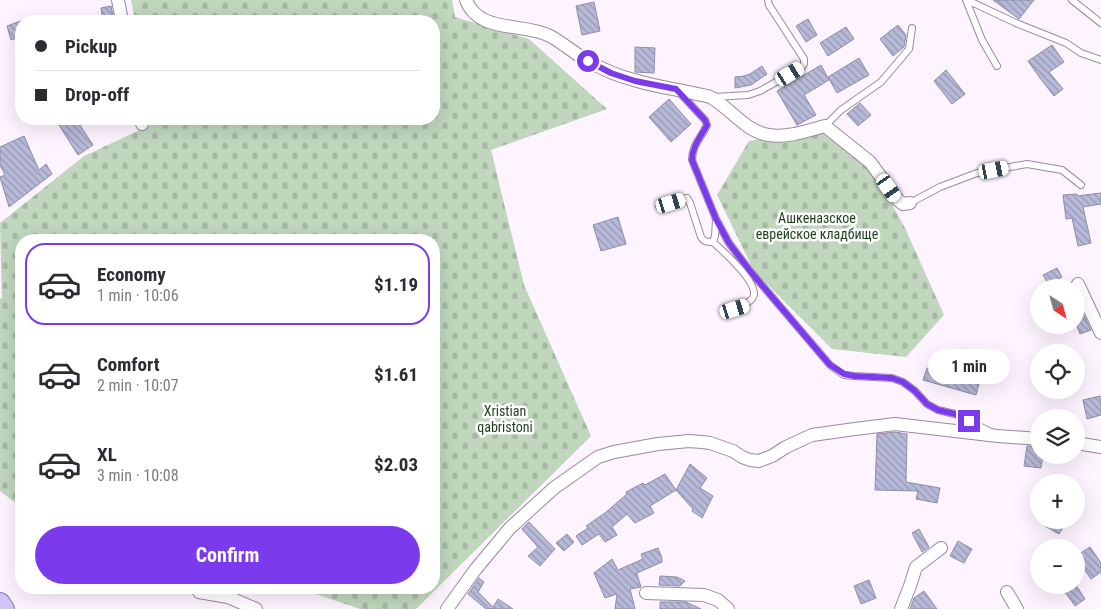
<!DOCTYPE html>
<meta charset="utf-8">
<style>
body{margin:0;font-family:"Roboto Condensed",sans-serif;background:#f2f2f3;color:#2b2b33;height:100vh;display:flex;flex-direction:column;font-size:19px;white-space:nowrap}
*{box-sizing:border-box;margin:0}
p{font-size:16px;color:#7c7c81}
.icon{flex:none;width:28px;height:28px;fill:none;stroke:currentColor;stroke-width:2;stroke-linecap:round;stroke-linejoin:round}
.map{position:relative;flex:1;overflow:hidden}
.drawer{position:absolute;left:15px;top:234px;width:425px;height:360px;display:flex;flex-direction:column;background:#fff;border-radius:20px;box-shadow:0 5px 20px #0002}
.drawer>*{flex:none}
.hud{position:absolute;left:15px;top:15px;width:425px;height:110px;border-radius:20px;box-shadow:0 5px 20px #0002;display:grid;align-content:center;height:110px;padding:0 20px;background:#fff}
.needle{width:32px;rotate:144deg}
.fabs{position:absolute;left:1030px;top:279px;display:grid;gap:10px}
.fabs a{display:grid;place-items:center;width:55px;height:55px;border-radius:50%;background:#fff;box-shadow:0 5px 20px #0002;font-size:25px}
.end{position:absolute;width:22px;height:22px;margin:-11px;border:6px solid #7c3aed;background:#fff;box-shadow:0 0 0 2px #fff}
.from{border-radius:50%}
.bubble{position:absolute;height:35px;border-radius:18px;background:#fff;box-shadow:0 5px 20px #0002;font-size:16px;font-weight:700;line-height:35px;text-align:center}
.car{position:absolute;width:15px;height:30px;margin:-15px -8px;border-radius:6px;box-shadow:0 0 4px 1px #0007;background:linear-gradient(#fff 24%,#345 0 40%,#fff 0 76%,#345 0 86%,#fff 0)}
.hud b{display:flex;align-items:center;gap:18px;height:48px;font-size:19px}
.hud b+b{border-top:1px solid #e1e1e2}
.hud i{width:12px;height:12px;background:#2b2b33}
ul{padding:9px 0 0;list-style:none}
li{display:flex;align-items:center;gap:15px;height:82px;margin:0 10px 8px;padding:0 10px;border:2px solid transparent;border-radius:20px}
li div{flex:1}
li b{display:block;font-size:19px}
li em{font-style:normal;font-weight:700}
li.on{border-color:#7c3aed}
li>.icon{width:45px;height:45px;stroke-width:1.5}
.button{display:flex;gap:10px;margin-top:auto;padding:10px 20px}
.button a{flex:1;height:58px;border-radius:30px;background:#7c3aed;color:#fff;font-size:20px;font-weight:700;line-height:58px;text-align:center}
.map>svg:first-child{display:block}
</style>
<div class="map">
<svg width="1101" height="609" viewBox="0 0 1101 609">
<defs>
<pattern id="cemetery-stones" width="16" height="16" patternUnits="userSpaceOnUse" patternTransform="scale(1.25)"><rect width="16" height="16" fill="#c0d6bd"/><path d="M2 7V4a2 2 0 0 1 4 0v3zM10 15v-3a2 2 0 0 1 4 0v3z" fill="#a6b8a4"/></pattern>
<pattern id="building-back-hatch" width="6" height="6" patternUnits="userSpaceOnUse" patternTransform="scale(1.25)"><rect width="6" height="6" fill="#b7b9d8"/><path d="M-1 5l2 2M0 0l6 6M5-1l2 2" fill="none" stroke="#9697b1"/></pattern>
</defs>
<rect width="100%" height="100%" fill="#fdf4ff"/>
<path fill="url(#cemetery-stones)" d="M131,0H452L455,17L529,39L607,109L491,150L524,285L591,436L416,609H360L298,588H434V240H21V507L0,491V299L2,298L0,223L84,156L155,123L154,119H434V21H135Z
M823,127L866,158L905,228L944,315L906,357L832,349L754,271L717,195L749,141Z"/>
<path fill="url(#building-back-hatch)" stroke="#8b8eab" d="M993,0H1034L1019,19Z
M594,2L600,31L582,35L576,6Z
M111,6L114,21H103L101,8Z
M808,19L817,35L806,42L796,26Z
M21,21V37L11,40L7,26Z
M898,25L906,35L904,47L893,56L880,39Z
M846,27L854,39L828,56L820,43Z
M1052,45L1064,62L1049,72L1063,89L1054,96L1040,78L1028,61Z
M635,47L655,48L654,73L635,72Z
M859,58L869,75L837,93L828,77Z
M821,65L829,80L804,95L816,115L797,125L777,91Z
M762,66L767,74L751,85L735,88V77L744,76L750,74Z
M946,70L965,94L952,104L934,81Z
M669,99L691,124L671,142L649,117Z
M860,103L871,115L858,126L847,114Z
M70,119H76L93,145L78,155L59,125Z
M24,136L39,170L46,164L52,174L9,207L0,177L5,175L0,165V147Z
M1101,193V204L1083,207L1091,243L1078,246L1072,218L1066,219L1063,195L1077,194V196Z
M618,217L626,244L601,251L593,225Z
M1057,268L1062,277L1048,284L1043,275Z
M1080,307L1091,330L1080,334L1076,323V308Z
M965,349L992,356L989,367L984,366L976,395L923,380L927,368L958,376Z
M1100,396L1101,402V415L1087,419L1083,400Z
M895,432L907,434L906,482L940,488L937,503L916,499L918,491L875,490L877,434Z
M1027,446L1039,447V455H1043L1041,468L1024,466Z
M690,464L707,478L700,488L713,496L702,518L692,511L693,509L676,490Z
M665,474L676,490L650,506L654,513L635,523L627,514L612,527L617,535L605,542L599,534L582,545L576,536L588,528L586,526L605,513L627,494L626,492L643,483L645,485Z
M1049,520H1068L1059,534L1045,526Z
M529,522L555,549L540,566L528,556L538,547L522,529Z
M919,529L929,547L922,552L912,533Z
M567,534L574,542L564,551L556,543Z
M958,541L972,549L964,563L950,556Z
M1090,547L1101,563V572L1091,579L1076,558V556Z
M658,548L662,558V562L635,574H637L641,587L630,589L635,609H615L617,594L605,598L594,573L612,559L618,570L643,559L641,554Z
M660,576L677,577L685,581L680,586L659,585Z
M479,578L484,582L478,592L493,607L498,599L513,609H491L492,608L491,609H486L468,594Z
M869,580L876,598L861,604L854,586Z
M1060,585H1076L1085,599L1075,606Z
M924,591L937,609H910L914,598Z
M660,602H686L701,609H660Z"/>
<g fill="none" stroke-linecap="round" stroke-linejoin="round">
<g stroke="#9d88a1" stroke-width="8">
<path id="lane" d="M966,0L982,40L997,66
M967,0L1016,23L1066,43L1081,53L1101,60
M1072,0L1101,23
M679,92L705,120L707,125C701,138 692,145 692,160L716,219L729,243L750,271L830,365L844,375L854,376L892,378L903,382L915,391L927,404L938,410L955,414L989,431
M714,97L748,95L760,91L801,68L804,64V59L769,5L768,0
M825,126L841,110L881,82L909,49L912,28
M910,203L940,187L977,173L1027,164L1062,170L1081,185
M659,206L687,198L690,203L701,237C704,242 707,242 713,242L715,236L716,220
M713,242C723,251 755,280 754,294C754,298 750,301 747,303C741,308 735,309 728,307"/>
</g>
<g stroke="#9d88a1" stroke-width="14">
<path id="street" d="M118,0L122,21
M466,0C479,34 523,22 550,36C563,43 575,54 588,61C602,69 618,76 634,80C653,86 674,89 693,93C699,95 707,95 712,98C731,109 746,132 769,135C787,138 807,131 825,126L870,162L898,200L903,204L910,203
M141,119L142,124
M1078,284L1101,333
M1076,443L1101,447
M199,592L228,597L256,609
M1007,592L1017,609
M646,593L704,595L718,600L728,609
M447,609L475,570L510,528L554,488L598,457L614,452L658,444L689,441L702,442L710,443L733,451L742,457L750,460L759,461L772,456L786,447L812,435L855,429L895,424L998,436L1039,439
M901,609L910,586L916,567L941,548"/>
</g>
<g stroke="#8978b5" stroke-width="22">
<path id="primary" d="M0,603L4,609"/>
</g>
<use href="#lane" stroke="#fff" stroke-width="6"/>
<use href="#street" stroke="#fff" stroke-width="12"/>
<use href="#primary" stroke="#d1c4f8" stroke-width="20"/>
</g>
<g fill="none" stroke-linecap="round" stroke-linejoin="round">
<path stroke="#7c3aed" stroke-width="6" d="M588,61L611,73L635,81L676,89L705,120L707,125C701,137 692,146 692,160L716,219L729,243L750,271L830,365L844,374L854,376L892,378L903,382L915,391L927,404L938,410L955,414L969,421"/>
</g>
<g text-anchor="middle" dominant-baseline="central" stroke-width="5" stroke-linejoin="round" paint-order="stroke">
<g font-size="14" fill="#1c3e19" stroke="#fff">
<text x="817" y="218">Ашкеназское<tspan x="817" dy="16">еврейское кладбище</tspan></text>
<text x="505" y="411">Xristian<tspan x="505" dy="16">qabristoni</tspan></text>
</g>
</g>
</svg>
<div class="fabs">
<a><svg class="needle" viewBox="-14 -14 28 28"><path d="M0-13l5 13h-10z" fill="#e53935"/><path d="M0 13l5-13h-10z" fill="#7c7c81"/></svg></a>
<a><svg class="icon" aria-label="locate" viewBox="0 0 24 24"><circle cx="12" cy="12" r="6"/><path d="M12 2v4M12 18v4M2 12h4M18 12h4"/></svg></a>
<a><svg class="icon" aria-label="layers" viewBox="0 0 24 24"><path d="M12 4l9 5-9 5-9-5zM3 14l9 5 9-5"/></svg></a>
<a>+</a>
<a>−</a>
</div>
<i class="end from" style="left:588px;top:61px"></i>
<i class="end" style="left:969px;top:421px"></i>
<div class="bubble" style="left:928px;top:349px;width:82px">1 min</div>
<i class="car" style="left:790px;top:74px;rotate:59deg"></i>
<i class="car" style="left:994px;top:170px;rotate:79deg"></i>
<i class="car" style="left:889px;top:188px;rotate:145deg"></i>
<i class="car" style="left:671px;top:203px;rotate:73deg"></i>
<i class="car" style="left:735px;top:309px;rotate:73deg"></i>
<div class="hud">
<b><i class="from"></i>Pickup</b>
<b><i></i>Drop-off</b>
</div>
<section class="drawer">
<ul>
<li class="on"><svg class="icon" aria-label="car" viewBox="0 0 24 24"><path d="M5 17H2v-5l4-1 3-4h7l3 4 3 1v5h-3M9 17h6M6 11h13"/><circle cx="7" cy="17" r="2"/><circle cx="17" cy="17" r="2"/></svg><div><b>Economy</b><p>1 min · 10:06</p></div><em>$1.19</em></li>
<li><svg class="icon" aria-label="car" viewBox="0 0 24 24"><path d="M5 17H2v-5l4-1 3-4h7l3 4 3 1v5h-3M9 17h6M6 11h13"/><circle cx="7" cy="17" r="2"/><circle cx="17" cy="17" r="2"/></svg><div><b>Comfort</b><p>2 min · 10:07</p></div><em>$1.61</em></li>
<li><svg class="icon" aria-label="car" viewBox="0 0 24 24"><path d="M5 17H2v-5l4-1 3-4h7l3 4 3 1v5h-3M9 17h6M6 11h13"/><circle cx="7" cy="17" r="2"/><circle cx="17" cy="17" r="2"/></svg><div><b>XL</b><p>3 min · 10:08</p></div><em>$2.03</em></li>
</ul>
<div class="button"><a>Confirm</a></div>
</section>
</div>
